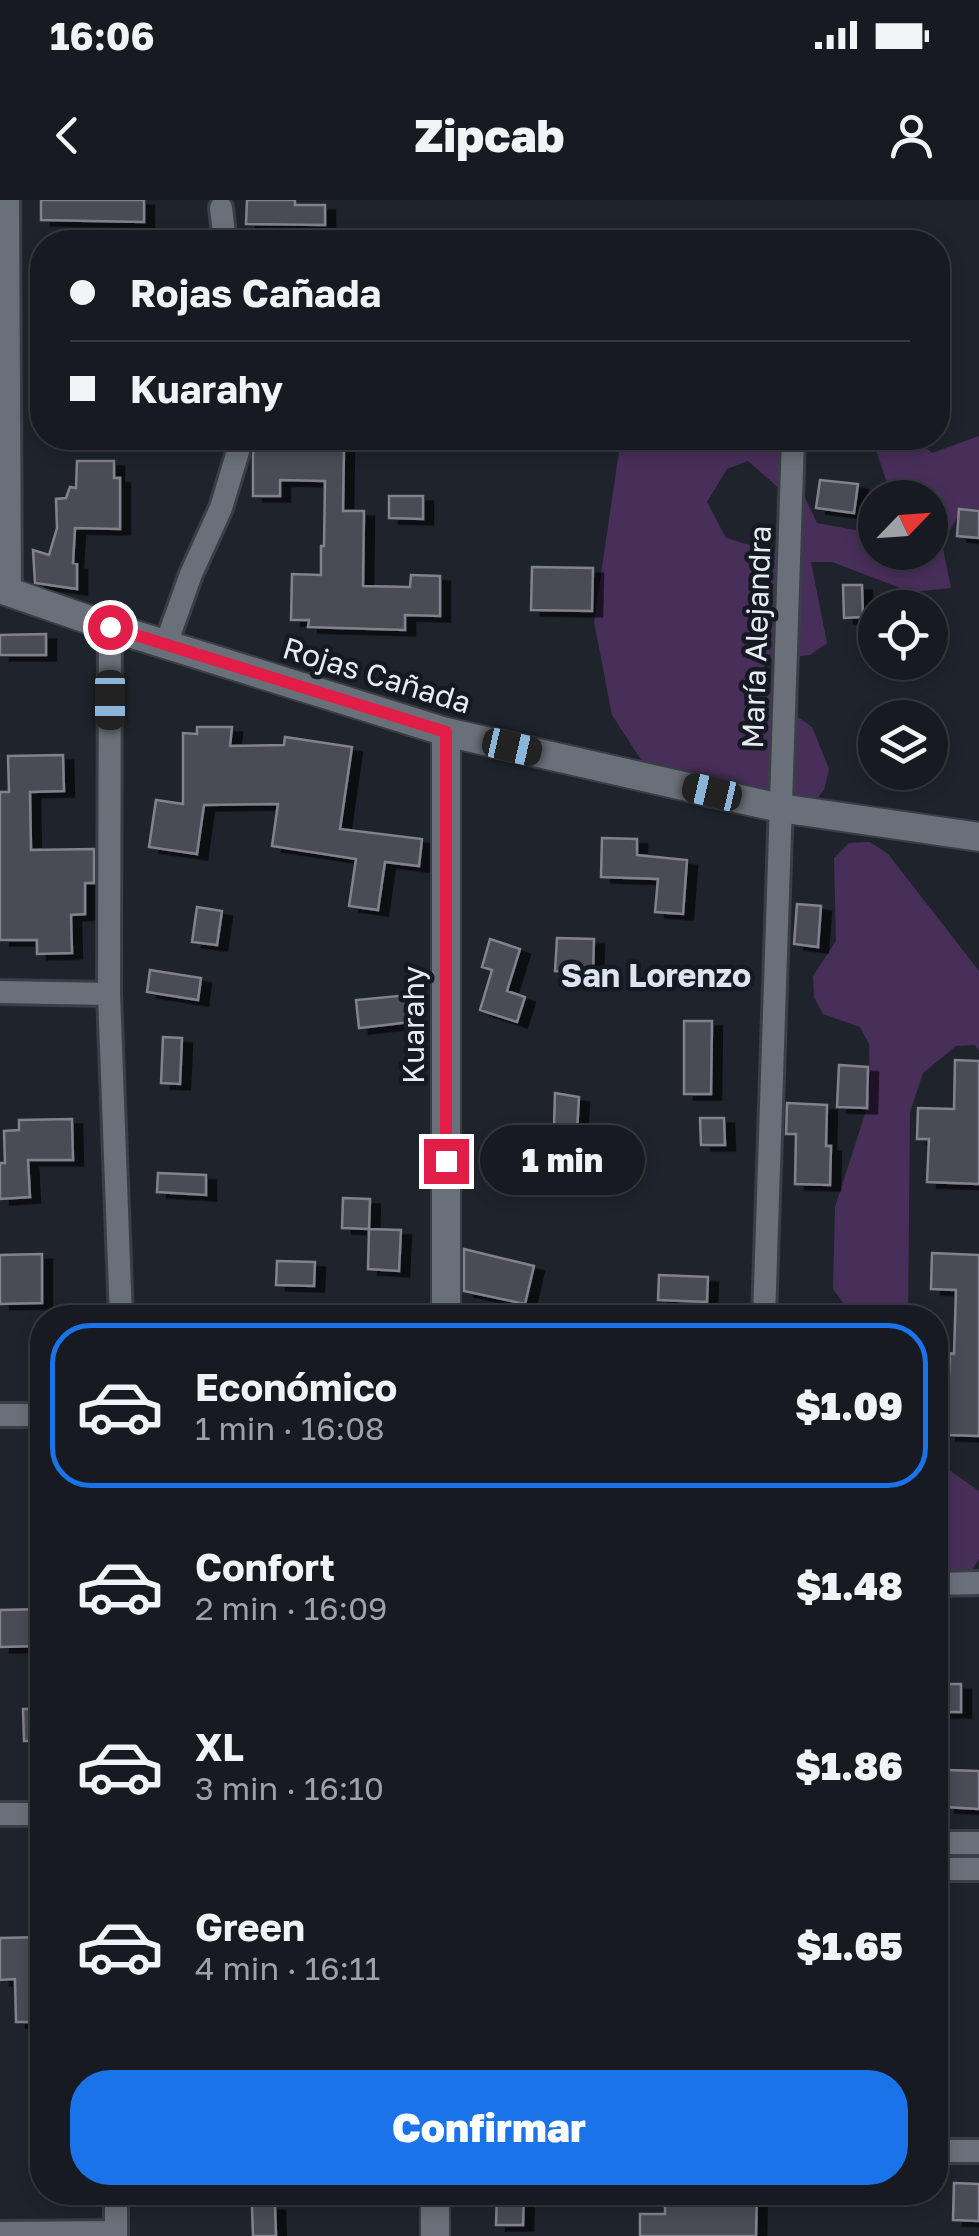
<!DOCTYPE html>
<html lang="es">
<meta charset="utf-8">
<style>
body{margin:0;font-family:"Golos Text",sans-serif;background:#20242a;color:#f1f3f6;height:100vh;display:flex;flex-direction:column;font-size:38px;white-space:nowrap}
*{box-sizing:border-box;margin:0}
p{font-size:32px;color:#9ea1a5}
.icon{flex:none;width:55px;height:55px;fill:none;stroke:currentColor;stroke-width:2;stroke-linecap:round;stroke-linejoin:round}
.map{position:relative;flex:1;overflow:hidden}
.side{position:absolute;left:30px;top:1105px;width:918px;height:900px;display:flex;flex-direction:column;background:#171b21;border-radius:40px;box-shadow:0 5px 15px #0003,0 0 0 2px #36393f}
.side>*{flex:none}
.banner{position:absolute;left:30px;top:30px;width:920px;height:220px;border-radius:40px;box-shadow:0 5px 15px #0003,0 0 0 2px #36393f;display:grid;align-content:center;height:220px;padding:0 40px;background:#171b21}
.needle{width:65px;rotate:65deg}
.controls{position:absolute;left:858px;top:280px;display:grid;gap:20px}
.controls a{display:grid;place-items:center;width:90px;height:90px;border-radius:50%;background:#171b21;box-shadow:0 5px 15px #0003,0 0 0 2px #36393f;font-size:50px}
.end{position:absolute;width:45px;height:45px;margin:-22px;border:12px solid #e11d48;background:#fff;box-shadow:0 0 0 5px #fff}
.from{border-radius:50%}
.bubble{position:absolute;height:70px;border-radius:35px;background:#171b21;box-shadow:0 5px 15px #0003,0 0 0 2px #36393f;font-size:32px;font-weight:800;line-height:70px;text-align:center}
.car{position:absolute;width:30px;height:60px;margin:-30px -15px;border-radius:12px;box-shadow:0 0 8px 2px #0007;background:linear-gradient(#222 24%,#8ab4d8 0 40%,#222 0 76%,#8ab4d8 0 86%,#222 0)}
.banner b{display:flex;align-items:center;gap:35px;height:95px;font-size:38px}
.banner b+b{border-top:2px solid #36393f}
.banner i{width:25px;height:25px;background:#f1f3f6}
ul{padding:18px 0 0;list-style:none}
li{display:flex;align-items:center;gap:30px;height:165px;margin:0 20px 15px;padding:0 20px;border:5px solid transparent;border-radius:40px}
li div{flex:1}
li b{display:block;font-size:38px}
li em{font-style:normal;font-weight:800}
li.selected{border-color:#1a73e8}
li>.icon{width:90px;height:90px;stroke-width:1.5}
.primary-button{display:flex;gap:20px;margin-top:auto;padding:20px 40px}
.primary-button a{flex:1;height:115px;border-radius:40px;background:#1a73e8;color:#fff;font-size:40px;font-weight:800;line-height:115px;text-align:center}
.status{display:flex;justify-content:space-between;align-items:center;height:70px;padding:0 50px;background:#171b21;direction:ltr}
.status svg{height:28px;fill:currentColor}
header{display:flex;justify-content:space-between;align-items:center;height:130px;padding:0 40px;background:#171b21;font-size:45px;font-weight:800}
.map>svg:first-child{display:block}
</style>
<div class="status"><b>16:06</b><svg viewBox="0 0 49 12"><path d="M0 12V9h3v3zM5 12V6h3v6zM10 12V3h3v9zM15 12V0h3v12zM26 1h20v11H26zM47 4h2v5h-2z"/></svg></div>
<header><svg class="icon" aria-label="back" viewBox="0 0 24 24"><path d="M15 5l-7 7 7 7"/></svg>Zipcab<svg class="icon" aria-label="person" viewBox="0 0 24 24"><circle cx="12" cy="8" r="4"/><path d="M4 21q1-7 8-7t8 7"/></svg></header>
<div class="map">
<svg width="979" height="2036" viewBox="0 0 979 2036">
<defs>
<filter id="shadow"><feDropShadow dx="10" dy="5.5" stdDeviation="0" flood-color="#0009"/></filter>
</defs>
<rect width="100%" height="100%" fill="#1f242c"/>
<path fill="#482f5a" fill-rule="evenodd" d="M979,236V309H962L942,344L951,388L911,392L832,362H811L827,443L810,455L765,460L764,482L775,501L812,527L829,569L824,590L810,607L769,617L705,608L647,569L612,515L594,422L621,238H777L817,323L855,330L875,325V352H930V298L888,297L889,289L872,238H914L932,253ZM748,261L781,290L786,347L766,350L726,338L707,302L727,269Z
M870,642L888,654L979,771V851L975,845L956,846L923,873L910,912L908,1117H853L833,1089L835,1007L867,908L870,887L869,844L860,827L823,814L814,797L813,776L836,741L834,658L849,643Z
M935,1260L979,1291V1359L969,1374L935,1394Z"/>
<path fill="#4b4b55" stroke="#82828e" stroke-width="2.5" filter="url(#shadow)" d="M41,0H144V22L41,20Z
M247,0H295V5H325V25L246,24Z
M257,238H281V245L344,247L343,311H364L363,386L410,387L411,375L440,376V416L405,415V430L308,427L309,420H291L292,374L321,375V346H324L325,281L280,280V296H253V254Z
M77,261H114V278H120V329L75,328L73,363L77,364V389L35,383L33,350L49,355L57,328L56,299L66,298L70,287L76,288Z
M820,280L858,284L854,313L816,308Z
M389,296H423V319L389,318Z
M959,309L979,311V338L957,336Z
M532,367L593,368L592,411L531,410Z
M843,385H862L863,417L844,418Z
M46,434V455H0V435Z
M197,527H232L230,546L284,545L285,537L352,547L340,629L422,639L419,666L385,662L378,710L349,706L356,659L272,646L278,604L204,605L197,654L149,647L156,600L183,604V533L197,534Z
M63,555L64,591L30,592L31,650L94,649V683H85V714L71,715L72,753L37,754V740H0V592H9L8,556Z
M602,638L637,639V655L687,660L683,714L655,712L658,679L601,677Z
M797,704L821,706L818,747L794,744Z
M197,707L222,711L217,745L192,742Z
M557,738L594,739L593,773L555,771Z
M490,739L520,749L507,791L525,797L517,822L480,810L492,770L482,767Z
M150,770L201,778L198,800L147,792Z
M408,795L411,822L359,828L356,800Z
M684,821H712L711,894H684Z
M163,837L182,838L180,884L161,883Z
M955,860L979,861V984L927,982L929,939H917L918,908L954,909Z
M839,865L868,867L867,908L837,907Z
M555,893L579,897L577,931L554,926Z
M787,903L827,905L826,946H831L830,985L795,984L796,934H786Z
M700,918H724L725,945H701Z
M72,919L73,960H28L30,997L0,999V963H5L4,931L19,930V920Z
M528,943L557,950L551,978L522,972Z
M158,973L206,975V995L157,992Z
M343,998L370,999L369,1029L342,1028Z
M369,1029L401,1030L399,1071L368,1069Z
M464,1049L534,1066L525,1104L464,1091Z
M932,1053L979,1055V1236L946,1235L950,1153L954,1154L956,1090L931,1089Z
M42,1054V1103L0,1104V1055Z
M277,1061L315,1062L314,1086L276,1085Z
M659,1075L708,1077L707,1102L658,1100Z
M42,1409V1446L0,1447V1410Z
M935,1484H961V1512H935Z
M23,1509H42V1541H24Z
M947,1570L979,1571V1609L945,1607Z
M42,1737V1822H16L15,1779L0,1780V1738Z
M954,1983L979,1984V2021L953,2020Z
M497,1992H524L523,2025H496Z
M721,1992H757L756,2036H640V2014H665V2004L720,2005Z
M275,2005L276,2036H253L252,2006Z"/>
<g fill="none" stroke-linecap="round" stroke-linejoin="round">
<g stroke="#3a3e45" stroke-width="28">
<path id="minor" d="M8,0L10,393
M221,8L225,42
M110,427L109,794L121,1118
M166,444L191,374L221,308L242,238
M0,792L109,794
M764,1118L793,238
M0,1215H42
M935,1384L979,1383
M0,1614H42
M935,1643H979
M935,1669H979
M935,1951H979
M0,2033L116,2032
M116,2036V1992"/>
</g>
<g stroke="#3a3e45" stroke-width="32">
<path id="tertiary" d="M446,1118V532
M435,2036V1992"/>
</g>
<g stroke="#3a3e45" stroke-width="32">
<path id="secondary" d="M0,389L110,427L446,532L780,608L979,637"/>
</g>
<use href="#minor" stroke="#6a7079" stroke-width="22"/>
<use href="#tertiary" stroke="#6a7079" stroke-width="28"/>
<use href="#secondary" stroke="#6a7079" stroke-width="28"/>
</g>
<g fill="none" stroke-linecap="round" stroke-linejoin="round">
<path stroke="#e11d48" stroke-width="12" d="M110,427L446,532V961"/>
</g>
<g text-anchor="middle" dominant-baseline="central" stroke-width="9" stroke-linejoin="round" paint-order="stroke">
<g font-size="30" fill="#e8ebf1" stroke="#151a22">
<text transform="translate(756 437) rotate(-88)">María Alejandra</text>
<text transform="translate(377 475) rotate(17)">Rojas Cañada</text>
<text transform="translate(413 825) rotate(-90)">Kuarahy</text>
</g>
<g font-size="32" font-weight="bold" fill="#dde4ef" stroke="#151a22">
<text x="656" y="775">San Lorenzo</text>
</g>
</g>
</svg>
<div class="controls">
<a><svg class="needle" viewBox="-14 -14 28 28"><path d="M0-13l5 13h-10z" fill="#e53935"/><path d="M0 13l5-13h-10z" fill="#9ea1a5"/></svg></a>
<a><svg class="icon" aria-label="locate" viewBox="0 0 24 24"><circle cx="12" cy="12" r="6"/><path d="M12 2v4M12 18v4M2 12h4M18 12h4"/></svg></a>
<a><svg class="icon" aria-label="layers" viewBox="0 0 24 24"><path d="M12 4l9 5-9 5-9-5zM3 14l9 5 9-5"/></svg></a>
</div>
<i class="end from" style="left:110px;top:427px"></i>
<i class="end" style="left:446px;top:961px"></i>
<div class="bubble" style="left:480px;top:925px;width:165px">1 min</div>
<i class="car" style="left:110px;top:500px;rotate:180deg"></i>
<i class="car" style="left:512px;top:547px;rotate:103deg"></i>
<i class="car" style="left:712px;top:592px;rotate:283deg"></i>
<div class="banner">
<b><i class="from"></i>Rojas Cañada</b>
<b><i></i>Kuarahy</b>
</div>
<section class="side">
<ul>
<li class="selected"><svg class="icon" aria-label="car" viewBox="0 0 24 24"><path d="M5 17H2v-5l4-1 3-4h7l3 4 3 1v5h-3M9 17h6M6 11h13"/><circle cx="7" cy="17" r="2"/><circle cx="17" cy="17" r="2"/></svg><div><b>Económico</b><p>1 min · 16:08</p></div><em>$1.09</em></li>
<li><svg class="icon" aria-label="car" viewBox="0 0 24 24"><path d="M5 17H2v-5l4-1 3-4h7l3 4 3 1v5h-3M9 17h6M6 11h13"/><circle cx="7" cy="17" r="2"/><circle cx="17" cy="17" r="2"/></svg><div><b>Confort</b><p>2 min · 16:09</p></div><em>$1.48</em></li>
<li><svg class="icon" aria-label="car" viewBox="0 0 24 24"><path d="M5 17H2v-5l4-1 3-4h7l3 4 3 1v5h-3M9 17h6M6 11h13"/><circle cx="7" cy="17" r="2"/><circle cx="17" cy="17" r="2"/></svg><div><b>XL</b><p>3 min · 16:10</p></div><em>$1.86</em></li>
<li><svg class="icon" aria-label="car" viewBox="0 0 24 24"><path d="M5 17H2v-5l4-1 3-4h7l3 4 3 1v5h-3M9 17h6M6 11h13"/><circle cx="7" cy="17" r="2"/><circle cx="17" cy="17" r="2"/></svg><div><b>Green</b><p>4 min · 16:11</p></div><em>$1.65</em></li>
</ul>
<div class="primary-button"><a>Confirmar</a></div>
</section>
</div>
